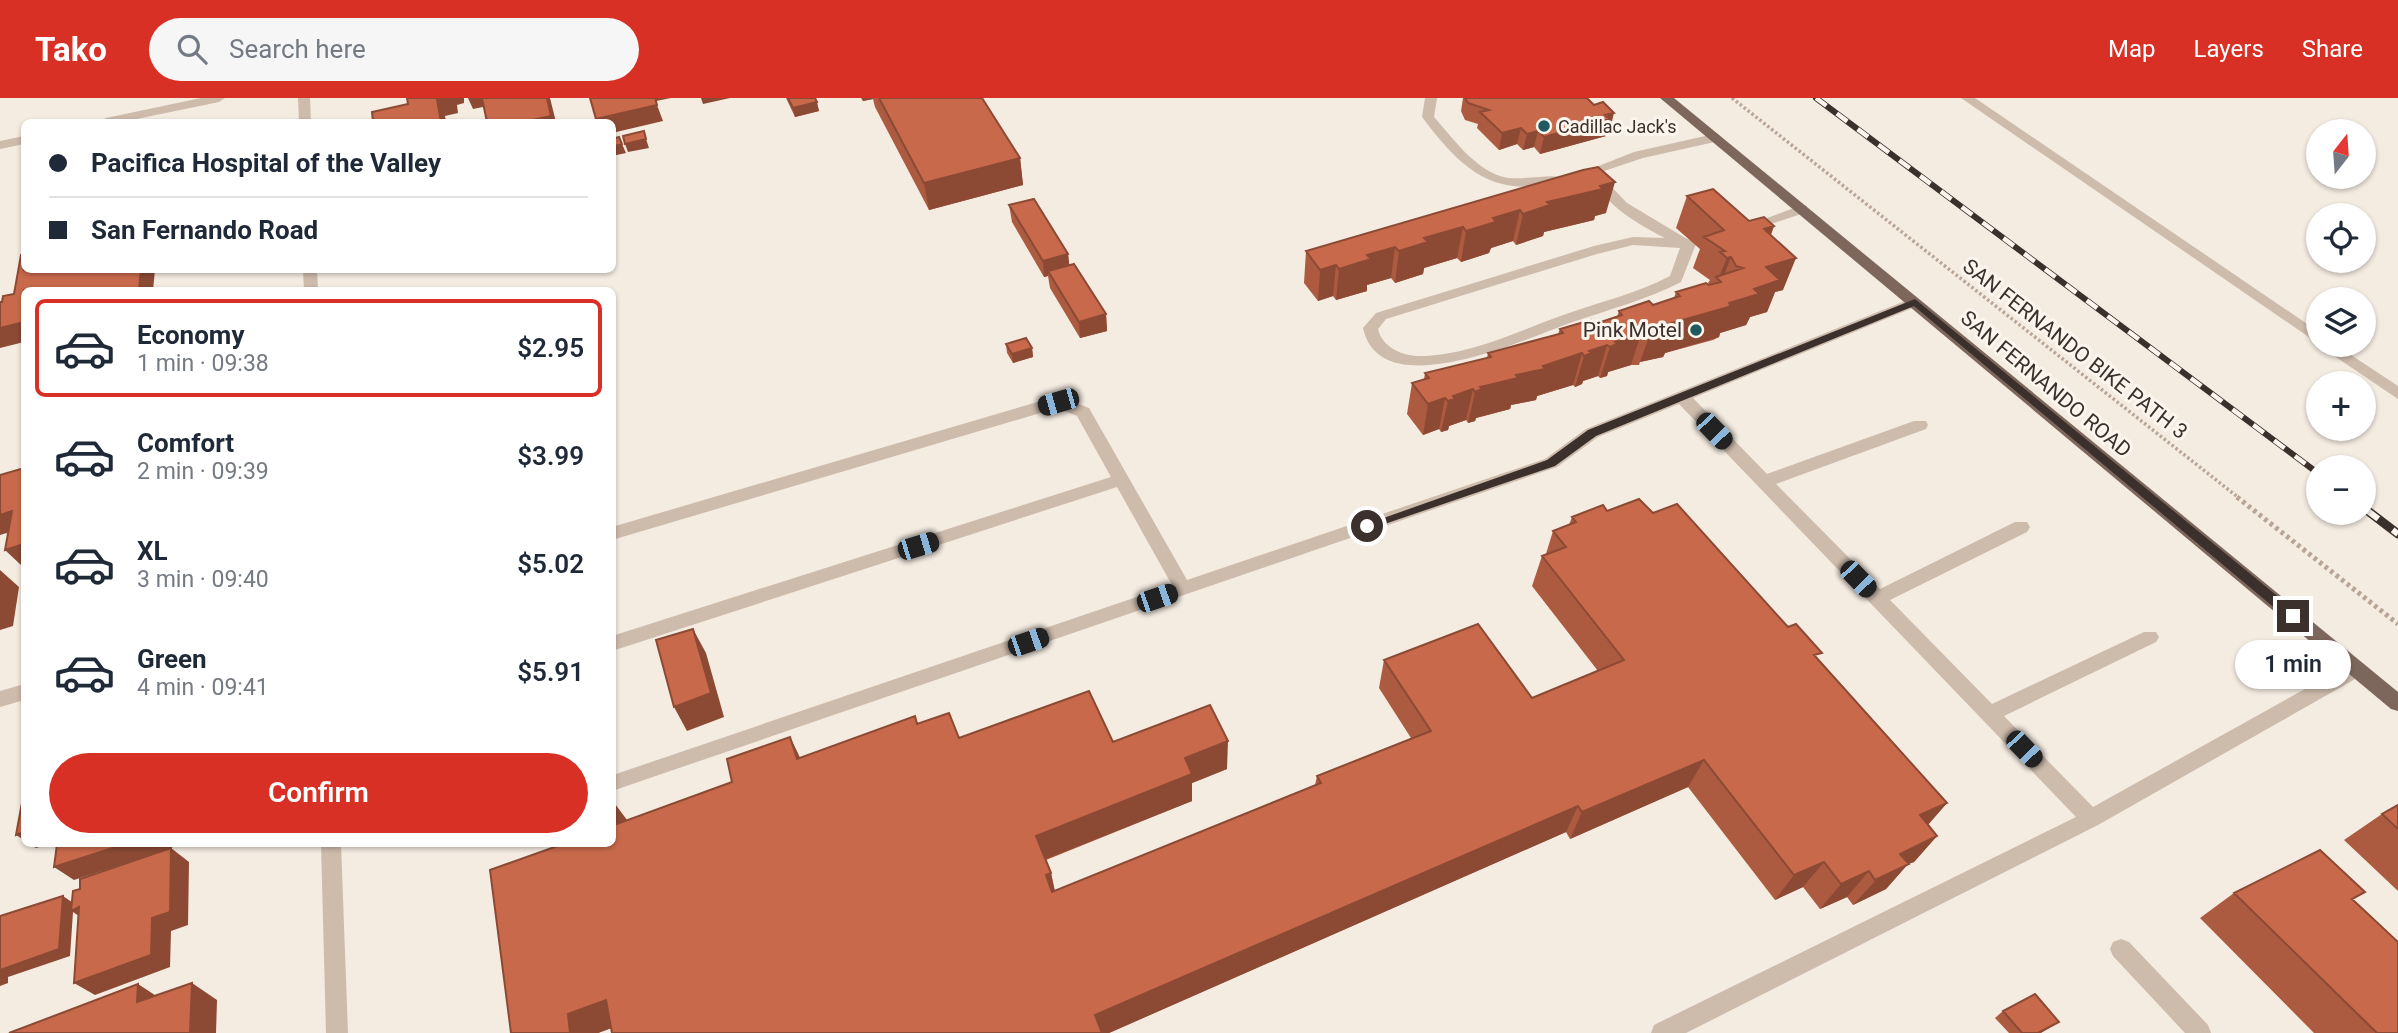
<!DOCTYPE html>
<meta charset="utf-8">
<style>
body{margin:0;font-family:Roboto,sans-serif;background:#f6f6f7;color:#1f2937;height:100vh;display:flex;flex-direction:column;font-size:26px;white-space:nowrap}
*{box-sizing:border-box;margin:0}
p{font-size:23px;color:#747a83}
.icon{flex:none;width:38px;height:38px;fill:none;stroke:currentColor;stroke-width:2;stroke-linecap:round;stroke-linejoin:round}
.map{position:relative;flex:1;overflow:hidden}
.sheet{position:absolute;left:21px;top:189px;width:595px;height:560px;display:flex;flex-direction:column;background:#fff;border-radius:10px;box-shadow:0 2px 5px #0004}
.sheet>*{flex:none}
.top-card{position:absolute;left:21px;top:21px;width:595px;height:154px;border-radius:10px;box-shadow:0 2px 5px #0004;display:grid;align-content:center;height:154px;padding:0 28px;background:#fff}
.needle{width:46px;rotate:17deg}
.controls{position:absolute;left:2306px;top:21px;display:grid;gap:14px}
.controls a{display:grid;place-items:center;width:70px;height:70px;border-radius:50%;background:#fff;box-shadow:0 2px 5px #0004;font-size:35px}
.end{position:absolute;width:32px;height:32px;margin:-16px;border:9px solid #3b302b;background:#fff;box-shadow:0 0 0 4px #fff}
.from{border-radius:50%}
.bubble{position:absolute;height:49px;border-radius:24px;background:#fff;box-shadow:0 2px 5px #0004;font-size:23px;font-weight:600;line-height:49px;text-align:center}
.car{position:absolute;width:21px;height:42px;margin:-21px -10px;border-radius:9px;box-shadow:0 0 5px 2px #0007;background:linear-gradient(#222 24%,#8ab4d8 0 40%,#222 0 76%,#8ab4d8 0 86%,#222 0)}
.top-card b{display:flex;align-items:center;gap:24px;height:66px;font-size:26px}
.top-card b+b{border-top:2px solid #e0e1e3}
.top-card i{width:18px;height:18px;background:#1f2937}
ul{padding:12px 0 0;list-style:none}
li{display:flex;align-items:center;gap:21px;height:98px;margin:0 14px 10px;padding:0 14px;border:4px solid transparent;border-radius:10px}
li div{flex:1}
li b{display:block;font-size:26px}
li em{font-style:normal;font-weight:600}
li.selected{border-color:#d93025}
li>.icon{width:63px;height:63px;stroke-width:1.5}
.button{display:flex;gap:14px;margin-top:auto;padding:14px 28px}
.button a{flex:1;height:80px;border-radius:42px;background:#d93025;color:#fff;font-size:28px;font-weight:600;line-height:80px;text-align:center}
header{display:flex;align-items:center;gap:42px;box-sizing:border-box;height:98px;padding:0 35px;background:#d93025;color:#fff}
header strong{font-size:33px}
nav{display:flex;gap:38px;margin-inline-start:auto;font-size:24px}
.search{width:490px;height:63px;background:#f6f6f7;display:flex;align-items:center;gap:18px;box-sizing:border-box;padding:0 24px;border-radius:38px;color:#747a83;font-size:26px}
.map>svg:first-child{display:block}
</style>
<header>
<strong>Tako</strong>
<div class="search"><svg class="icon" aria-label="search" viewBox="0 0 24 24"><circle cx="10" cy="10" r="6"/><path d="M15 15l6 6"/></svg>Search here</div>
<nav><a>Map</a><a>Layers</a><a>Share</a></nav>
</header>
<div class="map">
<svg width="2398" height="935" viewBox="0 0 2398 935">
<rect width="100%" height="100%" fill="#f4ebe1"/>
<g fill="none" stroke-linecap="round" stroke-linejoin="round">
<path stroke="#b9a596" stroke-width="3.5" stroke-dasharray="2.5 2.5" stroke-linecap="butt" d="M1732,0L2239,400"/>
<path stroke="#b9a596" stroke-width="5" stroke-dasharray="3.5 3.5" stroke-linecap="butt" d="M2237,399L2398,526"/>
<path fill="#cdbbac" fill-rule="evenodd" d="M1425,0H1437L1434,19C1453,40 1472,68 1500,78C1518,85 1555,73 1565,81L1563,84C1493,101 1462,72 1422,19Z
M1961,0H1975L2319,234V246Z
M1714,36L1719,37V43L1643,60L1604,73L1603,80L1627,105L1687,141L1694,143L1696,146L1681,184C1646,202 1607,212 1570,225C1525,241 1380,309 1363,230L1376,215L1594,148L1633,139L1665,140C1635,125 1609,108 1589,80L1591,71L1634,54ZM1633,147L1680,150L1670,178C1638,195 1603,203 1569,215C1522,231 1470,258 1419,258C1402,258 1382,249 1378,231L1386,221L1597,156Z
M1802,107L1807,108V114L1747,134L1740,130Z
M1915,199L1922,204L1920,207L1693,300L1767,376L1914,323H1926L1928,327L1926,331L1776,386L1880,491L2015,424H2027L2030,429L2027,434L1890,502L1992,606L2144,534H2156L2159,539L2156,544L2004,618L2093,709L2350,566L2357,563L2364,566L2366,571L2364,576L2098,727L1686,935H1651L1654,927L2076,719L1679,306L1598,339L1557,369L612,693V674L616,676L1172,487L1117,389L612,553V538L1111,379L1077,318L1057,310L612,442V429L1058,298L1089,310L1187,482L1545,361L1586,331Z
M2318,247H2336L2398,288V301Z
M24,586V602L0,609V593Z
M2121,841L2129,844L2208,927L2211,935H2185L2113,858L2110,851L2113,844Z"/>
<path fill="#cdbbac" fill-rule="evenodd" d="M201,0H225L219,4L122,24H100L106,20Z
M298,0H310L311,24H299Z
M24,38V46L0,51V43Z
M303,172H317L318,192H304Z
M321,746H341L348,935H326Z"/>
<path fill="#7d675c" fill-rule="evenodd" d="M1660,0H1674L2398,594V613L2391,611Z"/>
<g stroke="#3b302b" stroke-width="6">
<path id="rail-far1" d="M1816,0L2319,376"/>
</g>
<g stroke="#3b302b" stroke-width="9">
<path id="rail" d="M2364,410L2398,436"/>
</g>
<use href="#rail-far1" stroke="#fbf5ee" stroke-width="4.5" stroke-dasharray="13" stroke-linecap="butt"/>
<use href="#rail" stroke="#fbf5ee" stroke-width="6" stroke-dasharray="18" stroke-linecap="butt"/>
</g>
<path fill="#ac5a40" d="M786,0H815L819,13L795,19Z
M861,0H982L1020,60L1023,87L929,112L875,9L873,1L863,3Z
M1463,0H1587L1610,31H1607L1606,38L1540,56L1534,49L1523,52L1517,46L1499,52L1477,30L1478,26L1465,22L1461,13Z
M1583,72L1606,115L1595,118L1594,122L1544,134L1543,138L1516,147L1513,143L1491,150L1489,155L1461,164L1457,160L1424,170L1423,176L1395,185L1391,180L1367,187V193L1336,202L1333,198L1318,203L1304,185L1306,153Z
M1687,98L1749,123L1774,128L1771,137L1783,192L1775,194L1767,214L1750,219L1746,227L1720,235L1719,239L1713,242L1665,255L1663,259L1640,264L1639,267H1631L1608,274L1607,278L1600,280L1598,278L1583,283L1582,286L1575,289L1573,287L1537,298L1536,302L1511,307L1510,311L1476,320L1475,323L1468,325L1466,322L1449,328L1448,332L1441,334L1439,331L1423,337L1407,316L1412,285L1424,281L1425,275L1487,260L1488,255L1558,236L1560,231L1595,226L1617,219L1619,213L1653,207L1674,200L1676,194L1710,187L1708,185L1710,182L1693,170L1700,151L1676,130Z
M1009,107L1068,156L1069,167L1106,216L1107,233L1080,240L1050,190L1048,178L1044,179L1012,124Z
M1006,246L1032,250L1033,259L1013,265L1007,255Z
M1607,413L1653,415L1818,561L1947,705L1928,727L1937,738L1914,764L1908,766L1886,791L1853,807L1847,799L1820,811L1803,789L1775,802L1688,689L1570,741L1566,734L1109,935H612V930L598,935H511L612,746V702L627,722L732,684L790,639L800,660L918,626L959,640L1113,644L1227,671L1192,685V703L1046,762L1051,775L1055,793L1315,687L1317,678L1411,640L1379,590L1384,562L1532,600L1598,573L1532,488L1542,458L1546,456L1553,433L1569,427L1572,419Z
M2398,707V793L2344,742L2382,716Z
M2234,795L2353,802L2398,935H2314L2200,820Z
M2003,913L2059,924L2041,935H2009L1995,920Z"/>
<path fill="#8c4a34" d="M443,0H464V5L457,7L458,15L445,18L446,24H441L437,1Z
M468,0H485L488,8L473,11Z
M547,0H550L556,24H527V23Z
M655,0H671L656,3Z
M701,0H730L703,6Z
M862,0H873V1L863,3Z
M817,4L819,13L795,19L793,10Z
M657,7L663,23L612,35V24H598L596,21Z
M1614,15L1610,31H1607L1606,38L1540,56L1544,39Z
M1521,30L1517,46L1499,52L1502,35Z
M1538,33L1534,49L1523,52L1527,36Z
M646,41L649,50L628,54L625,46Z
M622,46L626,55L612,58V49Z
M1020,60L1023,87L929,112L924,85Z
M1615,84L1606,115L1595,118L1594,122L1544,134L1543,138L1516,147L1523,116L1547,104Z
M1520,112L1513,143L1491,150L1489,155L1461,164L1466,133L1493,120Z
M1774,128L1761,160L1764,131Z
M1463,129L1457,160L1424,170L1423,176L1395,185L1399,153L1424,140Z
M1395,149L1391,180L1367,187V193L1336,202L1339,171L1367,157Z
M1068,156L1070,172L1048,173V178L1044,179L1043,163Z
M1731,159L1719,190L1721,184L1718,181L1727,160Z
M1796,160L1783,192L1775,194L1767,214L1750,219L1746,227L1720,235L1719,239L1665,255L1663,259L1640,264L1650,236L1648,233L1729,205L1766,169Z
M1336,167L1333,198L1318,203L1320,172Z
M141,172H155L153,192H134Z
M1106,216L1107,233L1080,240L1079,224Z
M24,224V244L0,250V230Z
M1641,236L1631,267L1608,274L1607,278L1600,280L1610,249L1615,244Z
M1607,247L1598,278L1583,283L1582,286L1575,289L1584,258L1589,253Z
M1032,250L1033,259L1013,265L1012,256Z
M1582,255L1573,287L1537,298L1536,302L1511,307L1510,311L1476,320L1475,323L1468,325L1475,294L1480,289Z
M1473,291L1466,322L1449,328L1448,332L1441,334L1448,303L1453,298Z
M1445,300L1439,331L1423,337L1428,306Z
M12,413L24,430L0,437V417Z
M24,446V467L22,468L5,452Z
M0,472L19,489L13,528L0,532Z
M693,531L706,555L724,619L687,633L674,609Z
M790,639L803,666L797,661Z
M1228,643L1227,671L1192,685V703L1041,763L1036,738L1185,660Z
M1704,662L1688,689L1570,741L1582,714Z
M612,702L631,728L617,726Z
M1947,705L1924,731L1920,717Z
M1578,708L1566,734L1109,935H1098L1095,917Z
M24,734V742L16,737Z
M1937,738L1914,764L1908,766L1886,791L1853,807L1900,756Z
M29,746H50L36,750Z
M125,746H173V749L171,750L189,764L188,827L171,833L170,869L95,897L74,885L152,820L171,750L74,782L54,769Z
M1824,764L1803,789L1775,802L1794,777Z
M1869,773L1847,799L1820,811L1841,786Z
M1051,775L1056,800L1051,802L1046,777Z
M63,798L79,809L91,826L73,814L70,858L8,879V885L0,888V872Z
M192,885L217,902L216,935H190Z
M138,886L164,903L137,904Z
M606,902L627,924L598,935H570L568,916Z"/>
<path fill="#c8694b" stroke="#8c4a34" stroke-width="2" d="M407,0H443L437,1L441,24H373L372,14L408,6Z
M482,0H547L551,18L527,23V24H485H487Z
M590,0H655L657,7L596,21Z
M788,0H815L817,4L793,10Z
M879,0H982L1020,60L924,85Z
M1465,0H1587L1594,7L1603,4L1614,15L1605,17L1610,21L1544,39L1538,33L1527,36L1521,30L1502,35L1480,14L1489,12L1468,5Z
M644,33L646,41L625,46L623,38Z
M619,39L622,46L612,49V41Z
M1598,69L1615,84L1600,88L1603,91L1547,104L1550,107L1523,116L1520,112L1493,120L1496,124L1466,133L1463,129L1424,140L1428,144L1399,153L1395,149L1367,157L1371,161L1339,171L1336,167L1320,172L1306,153L1583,72Z
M1713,91L1749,123L1764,119L1774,128L1764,131L1796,160L1766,169L1780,182L1754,191L1759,196L1729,205L1731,208L1725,210L1672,225L1675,228L1648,233L1650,236H1641L1615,244L1617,246L1610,249L1607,247L1589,253L1592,255L1584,258L1582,255L1543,268L1545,271L1516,277L1518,280L1480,289L1482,291L1475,294L1473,291L1453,298L1455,301L1448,303L1445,300L1428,306L1412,285L1429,280L1425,275L1491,259L1488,255L1563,235L1560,231L1591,222L1595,226L1622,217L1619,213L1649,203L1653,207L1680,198L1676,194L1706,185L1709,187L1721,184L1716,179L1743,170L1736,168L1731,159L1727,160L1720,154L1725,153L1704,139L1724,132L1687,98Z
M1034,101L1068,156L1043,163L1009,107Z
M21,157H24V172H141L139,191L134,192H24V224L0,230V204H2L3,198L14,196Z
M1074,166L1106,216L1079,224L1048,173Z
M1026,240L1032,250L1012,256L1006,246Z
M24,370V446L5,452L12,413L0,417V377Z
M1639,401L1653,415L1677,406L1788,529L1796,526L1822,555L1814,557L1947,705L1920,717L1937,738L1900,756L1909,766L1875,782L1869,773L1841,786L1824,764L1794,777L1704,662L1582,714L1578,708L1095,917L1102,935H612L606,902L568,916L570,935H511L490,772L563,746H612V703L617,726L732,684L727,661L790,639L797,661L915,618L917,626L949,615L959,640L1089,593L1113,644L1210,607L1228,643L1185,660L1192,676L1036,738L1051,775L1046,777L1052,794L1321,685L1317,678L1431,633L1384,562L1478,526L1532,600L1624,562L1542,458L1566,449L1553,433L1576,424L1572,419L1603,407L1607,413Z
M693,531L711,595L674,609L656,542Z
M24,694V734L16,737Z
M2398,707V731L2382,716Z
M57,746H125L54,769Z
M171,750L170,814L152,820L151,857L74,885L79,809L71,813L73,793L80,791V781Z
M2320,752L2365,794L2352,801L2398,844V935H2377L2234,795Z
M63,798L59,851L0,872V818Z
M192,885L190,935H9L138,886L137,904Z
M2035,896L2059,924L2038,935H2022L2003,913Z"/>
<path fill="#3b302b" d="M1915,201L2298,515V522H2289L1914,208L1596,338L1555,368L1367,432L1361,428L1547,362L1588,332Z"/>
<g fill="#1f5a5e" stroke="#fbf5ee" stroke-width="2.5">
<circle cx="1544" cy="28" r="7"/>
<circle cx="1696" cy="232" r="7"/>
</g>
<g text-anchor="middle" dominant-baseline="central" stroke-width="6" stroke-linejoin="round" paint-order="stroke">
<g font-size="18" fill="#3b302b" stroke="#fbf5ee" text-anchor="start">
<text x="1558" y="28">Cadillac Jack's</text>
</g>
<g font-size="21" fill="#3b302b" stroke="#fbf5ee" text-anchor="end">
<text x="1682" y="232">Pink Motel</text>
</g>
<g font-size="21" fill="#3b302b" stroke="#fbf5ee">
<text transform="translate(2075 251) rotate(38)">SAN FERNANDO BIKE PATH 3</text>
<text transform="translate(2046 286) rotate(40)">SAN FERNANDO ROAD</text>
</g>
</g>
</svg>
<div class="controls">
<a><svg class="needle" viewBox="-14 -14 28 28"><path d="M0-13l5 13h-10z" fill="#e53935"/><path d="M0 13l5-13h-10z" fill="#747a83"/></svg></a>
<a><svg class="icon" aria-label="locate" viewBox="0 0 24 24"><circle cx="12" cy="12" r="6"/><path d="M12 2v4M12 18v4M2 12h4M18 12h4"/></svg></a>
<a><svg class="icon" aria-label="layers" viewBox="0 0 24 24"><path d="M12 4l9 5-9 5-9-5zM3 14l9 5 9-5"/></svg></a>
<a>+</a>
<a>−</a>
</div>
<i class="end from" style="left:1367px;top:428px"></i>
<i class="end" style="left:2293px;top:518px"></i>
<div class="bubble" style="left:2235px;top:542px;width:116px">1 min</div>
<i class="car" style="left:1058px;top:304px;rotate:254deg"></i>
<i class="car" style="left:1714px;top:333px;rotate:136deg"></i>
<i class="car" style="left:918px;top:448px;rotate:73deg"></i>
<i class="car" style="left:1858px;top:481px;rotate:136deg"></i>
<i class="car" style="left:1157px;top:500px;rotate:71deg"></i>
<i class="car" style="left:1028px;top:544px;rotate:71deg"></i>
<i class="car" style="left:2024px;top:651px;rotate:136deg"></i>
<div class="top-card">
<b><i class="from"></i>Pacifica Hospital of the Valley</b>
<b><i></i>San Fernando Road</b>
</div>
<section class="sheet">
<ul>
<li class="selected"><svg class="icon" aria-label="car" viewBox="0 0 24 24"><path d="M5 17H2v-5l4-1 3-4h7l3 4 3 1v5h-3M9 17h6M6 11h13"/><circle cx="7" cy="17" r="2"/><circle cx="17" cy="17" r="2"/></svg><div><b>Economy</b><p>1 min · 09:38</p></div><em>$2.95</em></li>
<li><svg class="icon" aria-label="car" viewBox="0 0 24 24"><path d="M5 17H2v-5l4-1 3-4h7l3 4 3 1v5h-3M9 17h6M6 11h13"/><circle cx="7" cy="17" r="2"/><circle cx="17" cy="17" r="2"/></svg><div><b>Comfort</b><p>2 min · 09:39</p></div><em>$3.99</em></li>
<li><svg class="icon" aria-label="car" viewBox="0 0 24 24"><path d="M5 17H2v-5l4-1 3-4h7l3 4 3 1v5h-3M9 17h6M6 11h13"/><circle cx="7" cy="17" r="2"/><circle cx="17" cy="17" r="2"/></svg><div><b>XL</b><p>3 min · 09:40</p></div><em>$5.02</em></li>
<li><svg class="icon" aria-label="car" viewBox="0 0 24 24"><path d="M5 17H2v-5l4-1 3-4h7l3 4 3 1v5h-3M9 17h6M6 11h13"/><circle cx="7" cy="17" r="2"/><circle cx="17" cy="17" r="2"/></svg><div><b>Green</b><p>4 min · 09:41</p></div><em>$5.91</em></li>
</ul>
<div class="button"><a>Confirm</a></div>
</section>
</div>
